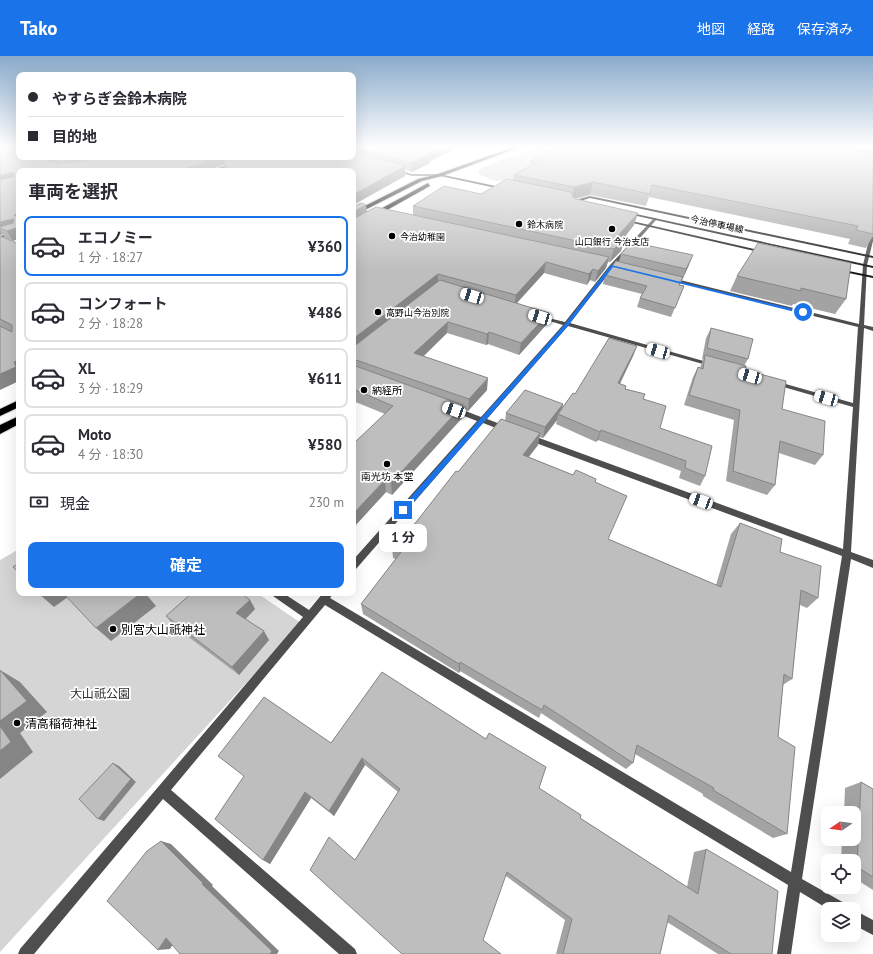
<!DOCTYPE html>
<html lang="ja">
<meta charset="utf-8">
<style>
body{margin:0;font-family:"PT Sans","Noto Sans JP",sans-serif;background:#f2f2f3;color:#2b2b33;height:100vh;display:flex;flex-direction:column;font-size:15px;white-space:nowrap}
*{box-sizing:border-box;margin:0}
p{font-size:13px;color:#7c7c81}
.icon{flex:none;width:22px;height:22px;fill:none;stroke:currentColor;stroke-width:2;stroke-linecap:round;stroke-linejoin:round}
.map{position:relative;flex:1;overflow:hidden}
.sheet{position:absolute;left:16px;top:112px;width:340px;height:428px;display:flex;flex-direction:column;background:#fff;border-radius:8px;box-shadow:0 4px 16px #0002}
.sheet>*{flex:none}
.hud{position:absolute;left:16px;top:16px;width:340px;height:88px;border-radius:8px;box-shadow:0 4px 16px #0002;display:grid;align-content:center;height:88px;padding:0 12px;background:#fff}
.needle{width:26px;rotate:257deg}
.fabs{position:absolute;left:821px;top:750px;display:grid;gap:8px}
.fabs a{display:grid;place-items:center;width:40px;height:40px;border-radius:8px;background:#fff;box-shadow:0 4px 16px #0002;font-size:20px}
.end{position:absolute;width:18px;height:18px;margin:-9px;border:5px solid #1a73e8;background:#fff;box-shadow:0 0 0 2px #fff}
.from{border-radius:50%}
.bubble{position:absolute;height:28px;border-radius:8px;background:#fff;box-shadow:0 4px 16px #0002;font-size:13px;font-weight:700;line-height:28px;text-align:center}
.car{position:absolute;width:12px;height:24px;margin:-12px -6px;border-radius:5px;box-shadow:0 0 3px 1px #0007;background:linear-gradient(#fff 24%,#345 0 40%,#fff 0 76%,#345 0 86%,#fff 0)}
.hud b{display:flex;align-items:center;gap:14px;height:38px;font-size:15px}
.hud b+b{border-top:1px solid #e1e1e2}
.hud i{width:10px;height:10px;background:#2b2b33}
ul{padding:0;list-style:none}
li{display:flex;align-items:center;gap:12px;height:60px;margin:0 8px 6px;padding:0 4px;border:2px solid #e1e1e2;border-radius:8px}
li div{flex:1}
li b{display:block;font-size:15px}
li em{font-style:normal;font-weight:700}
li.current{border-color:#1a73e8}
li>.icon{width:36px;height:36px;stroke-width:1.5}
h2{padding:0 12px;font-size:18px;line-height:48px}
.pay{display:flex;align-items:center;gap:10px;height:44px;padding:0 12px;font-size:15px}
.pay p{margin-inline-start:auto}
.button{display:flex;gap:8px;margin-top:auto;padding:8px 12px}
.button a{flex:1;height:46px;border-radius:8px;background:#1a73e8;color:#fff;font-size:16px;font-weight:700;line-height:46px;text-align:center}
header{display:flex;align-items:center;gap:24px;box-sizing:border-box;height:56px;padding:0 20px;background:#1a73e8;color:#fff}
header strong{font-size:19px}
nav{display:flex;gap:22px;margin-inline-start:auto;font-size:14px}
.map>svg:first-child{display:block}
</style>
<header>
<strong>Tako</strong>
<nav><a>地図</a><a>経路</a><a>保存済み</a></nav>
</header>
<div class="map">
<svg width="873" height="898" viewBox="0 0 873 898">
<rect width="100%" height="100%" fill="#fff"/>
<path fill="#d5d5d5" d="M538,91H569L581,133L510,125H495L478,118L479,114L483,111Z
M19,493V537H257L301,567L0,896V504Z"/>
<g fill="none" stroke-linecap="round" stroke-linejoin="round">
<g stroke="#dbdbdb" stroke-width="2">
<path id="highway" d="M514,91H520L442,120L422,125L353,160V156L418,123L438,118Z
M428,127L430,130L353,173V168Z
M19,344V351L0,360V353Z
M19,360V368L0,378V369Z"/>
</g>
<path fill="#4e4e4e" fill-rule="evenodd" d="M252,101H258L214,115H208Z
M395,113L412,118H440L442,119L440,120H412L394,115Z
M654,162L657,163L614,211L570,267L714,308V310H710L568,270L487,363L508,371L509,373L508,375H504L483,367L356,513L353,514V504L477,365L451,355V351H455L481,361L563,269L536,261V259L565,266L610,209Z
M19,174V176L0,182V180Z
M873,174V185L867,209L864,269L873,271V275L864,272L851,496L873,504V512L851,503L802,823L846,848L848,853H828L800,836L791,898H777L788,829L325,549L171,734L355,893L357,898H339L163,743L34,898H18L20,893L303,561L273,540L271,537H283L309,554L323,537H334L330,542L791,816L842,500L525,383L524,381L528,379H531L843,493L853,351L773,328L772,327L775,325L853,347L858,271L669,224L672,222L859,268L863,209L871,175Z
M854,854L873,864V879L854,869Z"/>
<path fill="#1b1b1b" fill-rule="evenodd" d="M439,118L505,132L507,133L505,134L440,120Z
M590,140L873,200V202L590,142L574,147V150L571,149V145Z
M627,156L873,210V212L628,158Z
M623,163L763,195L765,196L763,197L624,165H623Z
M839,213L873,220V222L839,215Z"/>
<use href="#highway" fill="#000" fill-rule="evenodd"/>
</g>
<path fill="#a3a3a3" d="M0,91L19,101H353V91H460L430,105V107L412,116L405,114V120L353,149V115H228L225,108L208,114L19,115L13,185L5,182L3,178L0,179Z
M553,91H873V180L866,192L848,188L850,183L649,141L646,150L590,139L575,143L634,169L624,182L621,195L610,206H608L606,212L595,226L590,224L587,229L544,217L517,247L547,268L519,299L488,288L486,289L447,277L423,301L487,334L468,355L463,353V361L392,439L386,436L353,472L385,358L353,345V151L366,149L367,156L413,159V150L481,138L513,125L514,119L530,110L531,105Z
M0,180L19,325L0,270Z
M621,198L689,209L680,229L684,230L671,261L637,251L640,242L642,238L603,228L605,219L619,206Z
M851,207L846,243L835,258L793,248L792,250L730,235L737,220Z
M711,272L748,303L744,310L745,314L782,353L823,399L815,409L779,397L775,429L767,439L726,425L734,364L684,349L693,321L698,311L700,312L703,303H702L706,282Z
M637,290L633,300L620,328L626,330V333L645,338L643,343L660,372L705,420L700,430L679,422L681,415L598,384L596,386L556,368L557,364L543,382L539,381L538,389L529,401L573,419L595,426L608,483L716,529L731,478L740,467L780,496L818,542L807,552L800,549L792,623L783,629L778,681L787,778L773,782L703,740V738L635,698L633,707L626,713L541,657L539,662L460,615L459,617L363,558L361,548L396,503L393,502L392,491L417,465L458,416L505,365L506,357L563,348L562,352L575,338Z
M250,544L255,553L246,563L269,584L239,619L174,570L166,560Z
M331,687L539,732L580,762L687,831L694,796L706,793L772,898H718L667,866L660,898H556L565,864L506,820L355,804L398,736L365,709L334,760L311,742L270,808L263,804Z
M861,726L873,733V834L854,822V805H841L842,783H854V757H844L845,732Z"/>
<path fill="#858585" d="M442,91H460L430,105V107L412,116L411,107L428,97Z
M81,101H117L67,115L62,106Z
M216,101H247L208,114V115H177L205,104Z
M405,110V120L353,149V139Z
M13,116L19,126L0,130V120Z
M593,126L590,139L572,143L574,131Z
M366,149L367,159L353,166V156Z
M638,157L634,169L618,189L625,182L621,195L610,206L618,180Z
M19,158V168L14,159Z
M14,163L19,171V183L13,185L7,175L0,172V166Z
M0,173L3,178L0,179Z
M693,199L689,209L682,224L686,213Z
M609,201L606,212L595,226L598,215Z
M546,206L544,217L514,250L516,239Z
M593,213L590,224L587,229L589,218Z
M438,218V229L353,296V283Z
M549,257L547,268L519,299L521,287Z
M448,266L447,277L414,309V297Z
M489,276L488,288L486,289L487,278Z
M637,290L633,300L615,337L618,327Z
M19,304V325L0,334V318L14,306Z
M488,322L487,334L468,355L469,343Z
M563,348L561,359L558,358L557,364L543,382L545,371Z
M463,349V361L392,439L391,427Z
M601,374L598,384L596,386L600,376Z
M540,377L538,389L521,410L523,399Z
M385,424L386,436L353,472V458Z
M38,537H64L68,541L54,551Z
M141,537H145L156,550L111,585L96,572Z
M250,544L255,553L242,566L236,557Z
M264,575L269,584L239,619L232,611Z
M460,606V615L459,617V608Z
M0,614L20,626L47,656L20,677L33,696L0,723Z
M362,702L365,709L334,760L329,755Z
M113,707L119,710L136,726L104,765L98,763Z
M305,736L311,742L270,808L263,804Z
M161,785L171,788L213,829L212,830L279,895L277,898H270L202,828Z
M166,882H177L170,893L158,894Z"/>
<path fill="#bebebe" stroke="#858585" d="M5,91H19V101H43L53,107H60L59,105L53,101H81L62,106L70,107L96,101H216L205,104V107L177,115H19V158L14,159L19,162V171L7,175L0,172V171L13,167L14,163L0,166V124L15,120L13,116L0,120V92Z
M353,91H442L428,97L430,98L411,107Z
M553,91H834L873,97V178L856,174L858,170L652,129L650,138L593,126L574,131L514,119L537,106L531,105Z
M860,91H873V93Z
M353,95L405,110L353,139V115H228L224,103L232,101H353Z
M507,123L571,136L573,141L576,143L638,157L618,180L625,182L614,193L413,150L444,130L481,138Z
M361,147L366,149L353,156V151Z
M376,151L609,201L598,215L593,213L589,218L546,206L516,239L438,218L353,283V163Z
M0,180L19,188V304L14,306L16,311L0,318V270L12,276V269L0,263Z
M631,186L693,199L686,213L621,198Z
M758,187L851,207L846,243L801,232V235L737,220Z
M616,205L683,221L679,229L684,230L675,252L640,242L647,230L605,219Z
M440,224L549,257L521,287L489,276L487,278L448,266L414,297L488,322L469,343L353,303V291Z
M711,272L753,283L748,303L707,292Z
M609,282L637,290L618,327L626,330L625,333L645,338L643,343L666,350L660,372L712,390L705,420L685,412L686,405L601,374L600,376L558,358L573,337L575,338Z
M705,299L746,310L745,314L786,325L782,353L825,365L823,399L780,385L775,429L733,415L740,354L689,339L698,311L703,313Z
M353,309L463,349L391,427L385,424L353,458V388L393,350L353,333Z
M525,334L563,348L545,371L506,357Z
M501,363L540,377L523,399L573,419L576,414L596,423L595,426L627,440L608,483L721,531L740,467L782,483L780,496L821,510L818,542L801,534L792,623L784,618L778,681L795,691L787,778L713,734L714,732L637,689L633,707L544,649L542,654L460,606L459,608L361,548L401,496L392,491L417,465L456,415L458,416Z
M19,507V517L13,511Z
M63,537H141L96,572Z
M192,537H241L250,544L236,557L264,575L232,611L166,560Z
M0,614L27,645L0,665Z
M382,616L486,683L489,677L546,711L539,732L581,759L580,762L698,838L706,793L778,835L772,898H731L669,859L660,898H563L572,863L507,816L483,884L501,898H402L310,814L329,781L355,804L400,733L362,702L329,755L305,736L263,804L215,763L244,720L218,700L264,641L331,687Z
M0,670L11,686L0,695Z
M113,707L131,723L98,763L79,743Z
M861,726L873,733V821L857,811Z
M161,785L203,827L202,828L272,895L270,898H180L166,882L158,894L107,845L147,795Z"/>
<linearGradient id="sky" x2="0" y2="1"><stop stop-color="#89aaca"/><stop offset="0.42" stop-color="#fff"/><stop offset="1" stop-color="#fff" stop-opacity="0"/></linearGradient>
<rect width="873" height="216" fill="url(#sky)"/>
<path fill="#1a73e8" d="M611,209L806,256L803,258L613,211L568,270L405,456H401V452L565,268Z"/>
<g fill="#000" stroke="#fff" stroke-width="1.5">
<circle cx="519" cy="168" r="4"/>
<circle cx="612" cy="173" r="4"/>
<circle cx="392" cy="180" r="4"/>
<circle cx="378" cy="256" r="4"/>
<circle cx="364" cy="334" r="4"/>
<circle cx="387" cy="408" r="4"/>
<circle cx="113" cy="573" r="4"/>
<circle cx="17" cy="667" r="4"/>
</g>
<g text-anchor="middle" dominant-baseline="central" stroke-width="3.5" stroke-linejoin="round" paint-order="stroke">
<g font-size="9" fill="#000" stroke="#fff" text-anchor="start">
<text x="527" y="168">鈴木病院</text>
<text x="400" y="180">今治幼稚園</text>
<text x="612" y="185" text-anchor="middle">山口銀行 今治支店</text>
<text x="386" y="256">高野山今治別院</text>
</g>
<g font-size="9" fill="#000" stroke="#fff">
<text transform="translate(717 168) rotate(12)">今治停車場線</text>
</g>
<g font-size="10" fill="#000" stroke="#fff" text-anchor="start">
<text x="372" y="334">納経所</text>
<text x="387" y="420" text-anchor="middle">南光坊 本堂</text>
</g>
<g font-size="12" fill="#000" stroke="#fff" text-anchor="start">
<text x="121" y="573">別宮大山祇神社</text>
<text x="25" y="667">清高稲荷神社</text>
</g>
<g font-size="12" fill="#2c2c2c" stroke="#fff">
<text x="100" y="637">大山祇公園</text>
</g>
</g>
</svg>
<div class="fabs">
<a><svg class="needle" viewBox="-14 -14 28 28"><path d="M0-13l5 13h-10z" fill="#e53935"/><path d="M0 13l5-13h-10z" fill="#7c7c81"/></svg></a>
<a><svg class="icon" aria-label="locate" viewBox="0 0 24 24"><circle cx="12" cy="12" r="6"/><path d="M12 2v4M12 18v4M2 12h4M18 12h4"/></svg></a>
<a><svg class="icon" aria-label="layers" viewBox="0 0 24 24"><path d="M12 4l9 5-9 5-9-5zM3 14l9 5 9-5"/></svg></a>
</div>
<i class="end from" style="left:803px;top:256px"></i>
<i class="end" style="left:403px;top:454px"></i>
<div class="bubble" style="left:379px;top:468px;width:48px">1 分</div>
<i class="car" style="left:472px;top:240px;rotate:287deg"></i>
<i class="car" style="left:540px;top:261px;rotate:287deg"></i>
<i class="car" style="left:658px;top:295px;rotate:286deg"></i>
<i class="car" style="left:750px;top:320px;rotate:286deg"></i>
<i class="car" style="left:826px;top:342px;rotate:286deg"></i>
<i class="car" style="left:454px;top:354px;rotate:290deg"></i>
<i class="car" style="left:701px;top:445px;rotate:290deg"></i>
<div class="hud">
<b><i class="from"></i>やすらぎ会鈴木病院</b>
<b><i></i>目的地</b>
</div>
<section class="sheet">
<h2>車両を選択</h2>
<ul>
<li class="current"><svg class="icon" aria-label="car" viewBox="0 0 24 24"><path d="M5 17H2v-5l4-1 3-4h7l3 4 3 1v5h-3M9 17h6M6 11h13"/><circle cx="7" cy="17" r="2"/><circle cx="17" cy="17" r="2"/></svg><div><b>エコノミー</b><p>1 分 · 18:27</p></div><em>¥360</em></li>
<li><svg class="icon" aria-label="car" viewBox="0 0 24 24"><path d="M5 17H2v-5l4-1 3-4h7l3 4 3 1v5h-3M9 17h6M6 11h13"/><circle cx="7" cy="17" r="2"/><circle cx="17" cy="17" r="2"/></svg><div><b>コンフォート</b><p>2 分 · 18:28</p></div><em>¥486</em></li>
<li><svg class="icon" aria-label="car" viewBox="0 0 24 24"><path d="M5 17H2v-5l4-1 3-4h7l3 4 3 1v5h-3M9 17h6M6 11h13"/><circle cx="7" cy="17" r="2"/><circle cx="17" cy="17" r="2"/></svg><div><b>XL</b><p>3 分 · 18:29</p></div><em>¥611</em></li>
<li><svg class="icon" aria-label="car" viewBox="0 0 24 24"><path d="M5 17H2v-5l4-1 3-4h7l3 4 3 1v5h-3M9 17h6M6 11h13"/><circle cx="7" cy="17" r="2"/><circle cx="17" cy="17" r="2"/></svg><div><b>Moto</b><p>4 分 · 18:30</p></div><em>¥580</em></li>
</ul>
<div class="pay"><svg class="icon" aria-label="cash" viewBox="0 0 24 24"><path d="M3 7h18v10H3z"/><circle cx="12" cy="12" r="2"/></svg>現金<p>230 m</p></div>
<div class="button"><a>確定</a></div>
</section>
</div>
